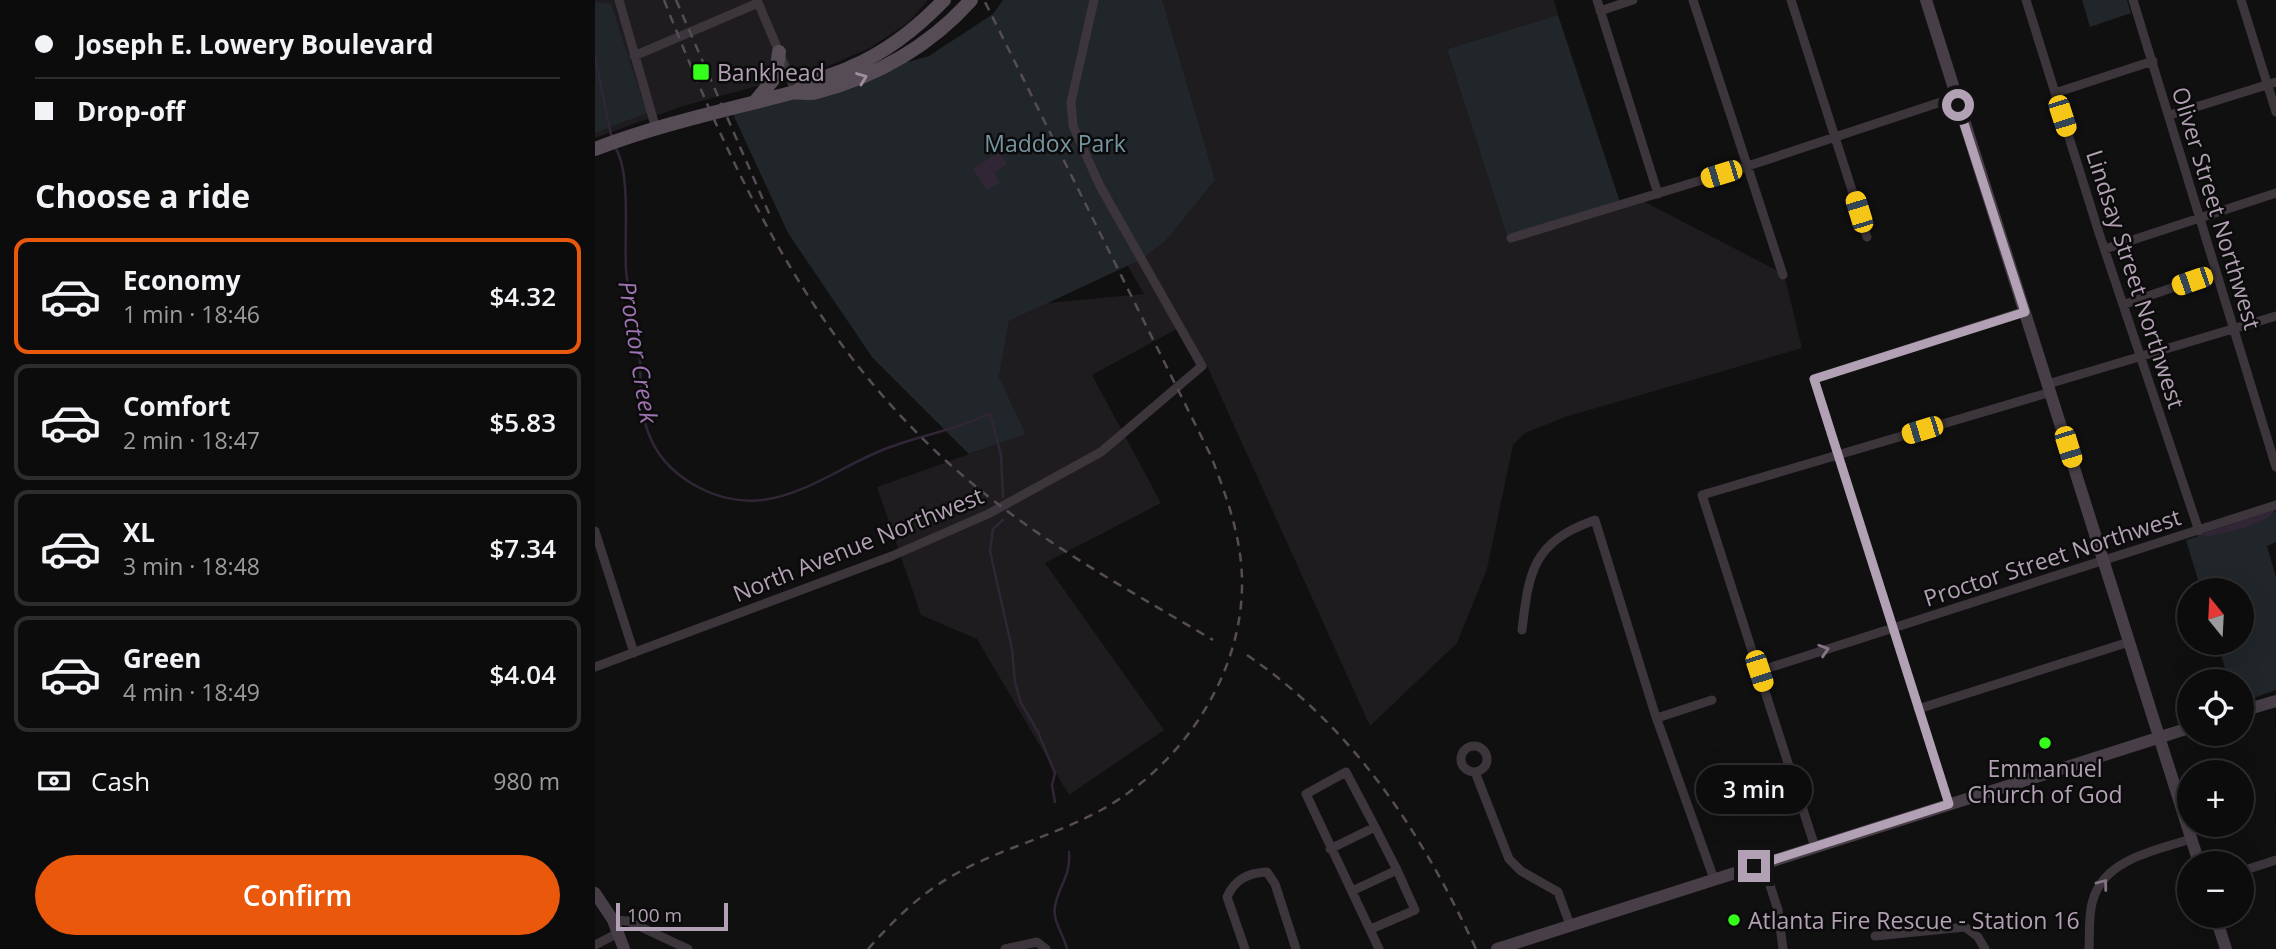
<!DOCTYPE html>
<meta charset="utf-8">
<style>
body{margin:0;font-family:"Open Sans",sans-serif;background:#1b1a1b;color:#f1f3f6;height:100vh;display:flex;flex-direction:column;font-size:26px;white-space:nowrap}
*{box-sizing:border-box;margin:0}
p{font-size:23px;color:#9a9b9d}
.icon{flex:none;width:38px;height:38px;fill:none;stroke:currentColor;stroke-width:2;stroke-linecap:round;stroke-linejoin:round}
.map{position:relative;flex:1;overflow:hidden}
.panel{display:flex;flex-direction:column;background:#0d0c0d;width:595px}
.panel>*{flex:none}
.top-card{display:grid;align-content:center;height:154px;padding:0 35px;background:#0d0c0d}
.needle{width:46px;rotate:342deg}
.controls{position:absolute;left:1582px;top:578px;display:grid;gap:14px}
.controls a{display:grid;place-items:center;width:77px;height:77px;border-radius:50%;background:#0d0c0d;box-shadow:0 7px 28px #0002,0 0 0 2px #2d2c2e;font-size:35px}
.scale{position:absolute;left:21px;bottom:18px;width:112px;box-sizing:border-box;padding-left:7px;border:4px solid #b2a0b4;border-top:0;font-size:19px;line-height:24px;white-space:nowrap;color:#b2a0b4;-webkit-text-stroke:5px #0c0b0c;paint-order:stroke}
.end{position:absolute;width:32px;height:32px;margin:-16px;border:9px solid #b2a0b4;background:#111;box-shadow:0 0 0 4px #111}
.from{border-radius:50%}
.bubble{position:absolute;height:49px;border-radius:24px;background:#0d0c0d;box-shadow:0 7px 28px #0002,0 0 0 2px #2d2c2e;font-size:23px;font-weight:600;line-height:49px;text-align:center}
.car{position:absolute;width:21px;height:42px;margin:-21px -10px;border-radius:9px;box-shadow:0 0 5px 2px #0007;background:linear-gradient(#f5c518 24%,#345 0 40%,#f5c518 0 76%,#345 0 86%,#f5c518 0)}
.top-card b{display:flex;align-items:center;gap:24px;height:66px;font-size:26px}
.top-card b+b{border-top:2px solid #2d2c2e}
.top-card i{width:18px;height:18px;background:#f1f3f6}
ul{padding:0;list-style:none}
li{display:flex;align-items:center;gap:21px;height:116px;margin:0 14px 10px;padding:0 21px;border:4px solid #2d2c2e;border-radius:14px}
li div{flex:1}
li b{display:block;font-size:26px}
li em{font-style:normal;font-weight:600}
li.current{border-color:#ea580c}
li>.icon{width:63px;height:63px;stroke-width:1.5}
h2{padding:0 35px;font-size:32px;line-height:84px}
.pay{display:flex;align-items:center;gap:18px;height:77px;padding:0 35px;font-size:26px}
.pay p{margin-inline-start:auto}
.cta{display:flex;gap:14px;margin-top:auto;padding:14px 35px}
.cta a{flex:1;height:80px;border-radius:42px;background:#ea580c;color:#fff;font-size:28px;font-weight:600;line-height:80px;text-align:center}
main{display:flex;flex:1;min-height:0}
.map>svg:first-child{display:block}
</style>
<main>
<section class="panel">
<div class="top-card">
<b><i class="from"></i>Joseph E. Lowery Boulevard</b>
<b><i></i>Drop-off</b>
</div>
<h2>Choose a ride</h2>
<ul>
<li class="current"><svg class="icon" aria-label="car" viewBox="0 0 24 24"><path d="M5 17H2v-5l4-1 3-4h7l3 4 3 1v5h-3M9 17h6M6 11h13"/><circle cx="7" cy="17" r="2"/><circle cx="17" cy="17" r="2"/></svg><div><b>Economy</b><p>1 min · 18:46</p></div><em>$4.32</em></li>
<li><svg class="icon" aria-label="car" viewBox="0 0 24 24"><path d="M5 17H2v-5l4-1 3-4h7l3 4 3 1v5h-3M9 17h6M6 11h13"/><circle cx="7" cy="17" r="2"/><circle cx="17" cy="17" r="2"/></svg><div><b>Comfort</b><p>2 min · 18:47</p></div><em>$5.83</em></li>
<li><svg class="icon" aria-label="car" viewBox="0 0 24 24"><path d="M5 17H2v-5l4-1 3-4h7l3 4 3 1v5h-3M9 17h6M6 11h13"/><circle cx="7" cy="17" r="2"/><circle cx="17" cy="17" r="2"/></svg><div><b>XL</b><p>3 min · 18:48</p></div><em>$7.34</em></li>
<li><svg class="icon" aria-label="car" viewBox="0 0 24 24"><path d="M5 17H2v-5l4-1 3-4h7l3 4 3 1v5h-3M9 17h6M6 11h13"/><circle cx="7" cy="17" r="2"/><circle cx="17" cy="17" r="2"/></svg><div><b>Green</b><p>4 min · 18:49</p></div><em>$4.04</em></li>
</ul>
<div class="pay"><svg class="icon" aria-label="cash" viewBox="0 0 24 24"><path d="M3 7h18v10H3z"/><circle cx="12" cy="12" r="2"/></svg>Cash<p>980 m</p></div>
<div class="cta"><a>Confirm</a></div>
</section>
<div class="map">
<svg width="1681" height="949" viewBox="0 0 1681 949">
<rect width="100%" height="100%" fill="#111011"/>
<path fill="#1e1c1e" d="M0,0H333L314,22L275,48L226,69L88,106L0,138Z
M543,0H959L963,15L852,49L914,241L1044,199L1189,274L1207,348L970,417L930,433L918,445L892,569L862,643L775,726L613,368L587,326L497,375L566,503L450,563L569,730L474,795L382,639L326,615L282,487L431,434L404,377L414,321L452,303L549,294L527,256Z"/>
<path fill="#202629" d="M408,0H567L620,180L571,240L547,259L414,321L404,377L431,434L374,454L277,357L193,233L137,112L334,56L398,14Z
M1487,0H1532L1536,13L1495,27Z
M0,2L16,4L52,113L0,133Z
M963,15L1026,205L914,242L852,49Z
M1681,511V542L1672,546L1681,577V690L1647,702V681H1634L1622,642H1647V590H1606L1591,540Z"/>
<path fill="#302636" d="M404,152L412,164L399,173L405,182L392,191L378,169Z
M1680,510C1672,525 1628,533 1611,537L1606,534Z"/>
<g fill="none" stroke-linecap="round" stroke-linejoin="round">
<path stroke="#302636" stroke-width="2.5" d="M0,57L17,139
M21,149C36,174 29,239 31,269C31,280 35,289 37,300C41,315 42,332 44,347C47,374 43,406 53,432C69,477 121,505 168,500C211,494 246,467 285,451C320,436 360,431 395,413L406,455L408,497
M408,520L398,529L395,551L417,649L420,682L426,703L443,732L460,773L457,785L460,802
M472,949C469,935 457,921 460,906C464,884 476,877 474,852"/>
<path stroke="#3c353b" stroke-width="9" d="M24,0L61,129
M162,0L201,92
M1002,0L1063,194
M1098,0L1188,275
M1196,0L1272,237
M1431,0L1504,233L1604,531
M1538,0L1681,467
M1646,0L1681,112
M1005,11L1038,0
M39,56L163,3
M1460,93L1558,61
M1575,115L1681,82
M916,238L1153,166L1361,97
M1510,249L1681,193
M1530,304L1620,273
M1453,384L1681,316
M0,531L39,653
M927,630C934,570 938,542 1000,520L1060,714L1119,879
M0,667L297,556L393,514L506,452L607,366L505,186L478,126L476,102L499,0
M1164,671L1681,505
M1323,709L1534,642
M1062,718L1117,700
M866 759a13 13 0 1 1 26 0a13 13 0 1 1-26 0Z
M880,772L914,859L926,871L963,892L975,925
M1354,804L1219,379L1430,311
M780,827L751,772L711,794L784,949
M1220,847L1107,495L1456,392
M735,849L780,827L802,870
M1168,864L1183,910L1188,949
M1647,871L1681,860
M757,891L802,870L820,910L776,929
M18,920L33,921L93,949
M1280,936L1370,927L1383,937L1390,949
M0,945L23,933
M410,949L442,942L451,949
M650,949L632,897C640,879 653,873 672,872L680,884L701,949
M1494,949C1495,934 1493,914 1498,900C1509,859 1562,850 1596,839"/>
<path stroke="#473e47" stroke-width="12" d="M1331,0L1604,863
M1647,711L1681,701
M0,893L18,920L29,949
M1620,915L1631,949
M902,949L1594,728"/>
<path stroke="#564c56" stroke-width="14" d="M201,92C217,79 237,76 256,67C292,52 322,28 349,0
M160,102L181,76L184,52
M0,149C62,125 131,110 196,93C205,91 213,95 222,92C282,76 334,47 376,0"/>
<path stroke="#564c56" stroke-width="2.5" stroke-dasharray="9 7" stroke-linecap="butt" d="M69,0C145,192 231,372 399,501C467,554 544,596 618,640
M81,0L176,218
M652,655C759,728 827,833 881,949
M273,949C298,921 325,894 357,876C405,848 460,836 508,809C588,764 649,673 647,579C646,535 631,495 616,456L389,0"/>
</g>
<defs><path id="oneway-chevron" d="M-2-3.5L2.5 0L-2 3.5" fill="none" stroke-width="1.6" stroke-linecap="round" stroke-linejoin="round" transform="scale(1.75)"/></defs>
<use stroke="#a08fa1" href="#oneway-chevron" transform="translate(267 78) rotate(-21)"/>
<g stroke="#837584">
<use href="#oneway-chevron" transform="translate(1229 650) rotate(-18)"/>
<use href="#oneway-chevron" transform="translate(1508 884) rotate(-53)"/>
</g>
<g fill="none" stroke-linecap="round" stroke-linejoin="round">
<path stroke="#b2a0b4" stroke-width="9" d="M1159,866L1354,804L1219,379L1430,312L1363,105"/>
</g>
<g fill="#35ff1a" stroke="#0c0b0c" stroke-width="2.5">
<rect x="97" y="63" width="18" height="18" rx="3.5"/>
<circle cx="1450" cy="743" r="7"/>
<circle cx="1139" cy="920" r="7"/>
</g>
<g text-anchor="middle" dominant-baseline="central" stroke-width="5" stroke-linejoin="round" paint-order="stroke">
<g font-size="23" fill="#b2a0b4" stroke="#0c0b0c" text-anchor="start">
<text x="122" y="72">Bankhead</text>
<text x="1450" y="768" text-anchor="middle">Emmanuel<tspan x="1450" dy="26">Church of God</tspan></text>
<text x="1153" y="920">Atlanta Fire Rescue - Station 16</text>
</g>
<g font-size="23" fill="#7594a0" stroke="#0c0b0c">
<text x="460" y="143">Maddox Park</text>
</g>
<g font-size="23" fill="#b2a0b4" stroke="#0c0b0c">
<text transform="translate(1622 208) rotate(73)">Oliver Street Northwest</text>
<text transform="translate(1541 279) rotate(72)">Lindsay Street Northwest</text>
<text transform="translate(263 544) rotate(-22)">North Avenue Northwest</text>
<text transform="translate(1457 557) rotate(-18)">Proctor Street Northwest</text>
</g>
<g font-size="24" font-style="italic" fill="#9e73b2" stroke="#0c0b0c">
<text transform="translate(44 352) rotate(81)">Proctor Creek</text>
</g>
</g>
</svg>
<div class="controls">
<a><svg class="needle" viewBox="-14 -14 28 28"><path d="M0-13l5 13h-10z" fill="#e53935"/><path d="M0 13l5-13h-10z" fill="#9a9b9d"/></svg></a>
<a><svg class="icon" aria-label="locate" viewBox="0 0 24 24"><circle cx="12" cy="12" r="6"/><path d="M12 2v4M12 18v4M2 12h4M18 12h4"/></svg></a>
<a>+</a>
<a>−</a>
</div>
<div class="scale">100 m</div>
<i class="end from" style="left:1363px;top:105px"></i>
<i class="end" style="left:1159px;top:866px"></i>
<div class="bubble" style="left:1101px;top:765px;width:116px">3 min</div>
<i class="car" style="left:1467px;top:116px;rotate:162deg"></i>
<i class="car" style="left:1126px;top:174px;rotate:253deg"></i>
<i class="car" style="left:1264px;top:212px;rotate:343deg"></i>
<i class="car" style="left:1597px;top:281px;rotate:251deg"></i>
<i class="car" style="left:1327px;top:430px;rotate:253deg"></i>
<i class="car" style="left:1473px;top:447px;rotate:163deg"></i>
<i class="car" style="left:1164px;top:671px;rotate:162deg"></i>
</div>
</main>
